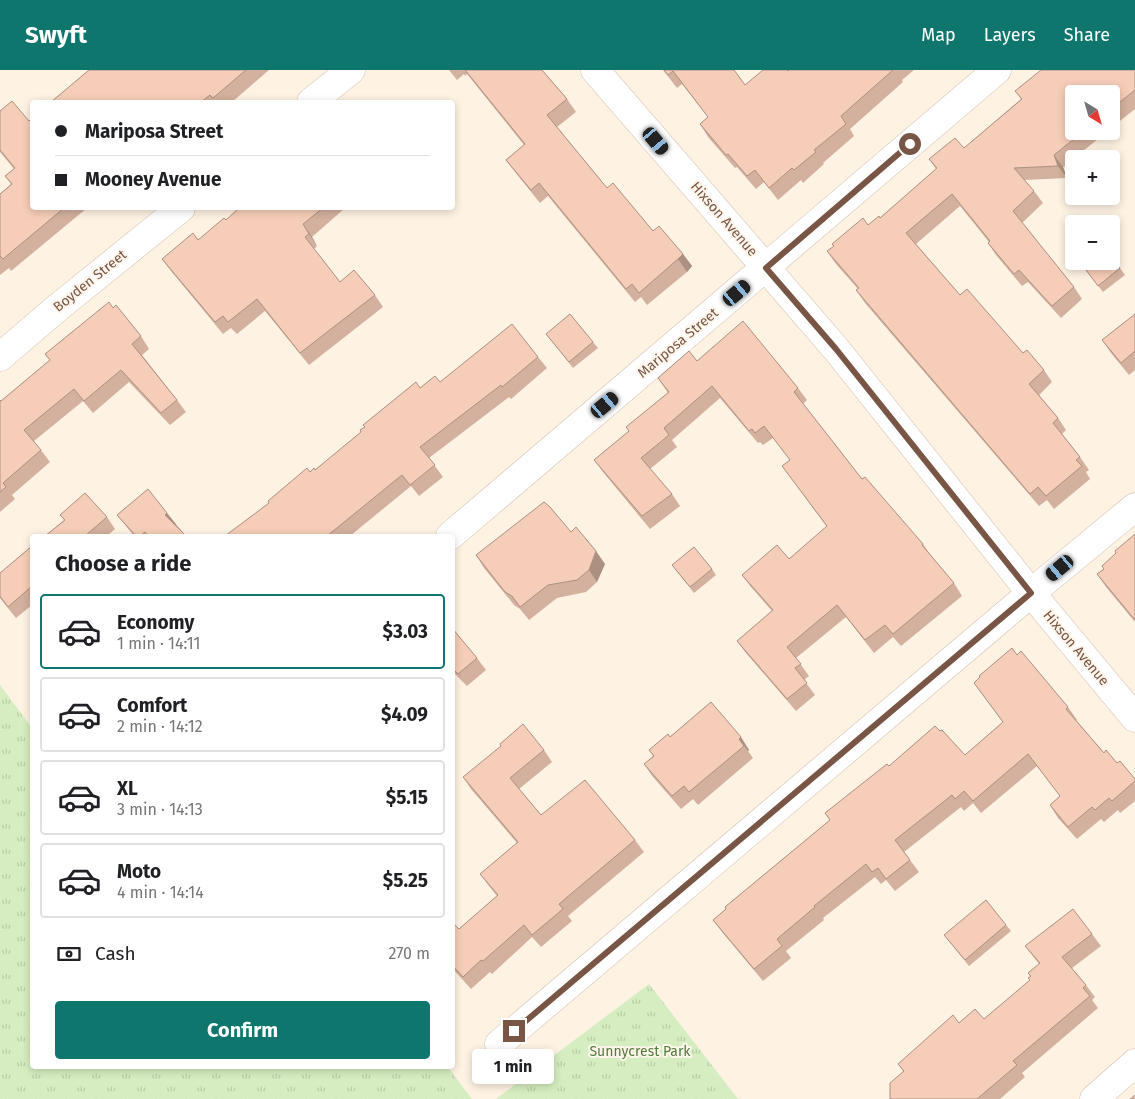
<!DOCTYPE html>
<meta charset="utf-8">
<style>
body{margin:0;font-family:"Fira Sans",sans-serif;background:#f6f6f6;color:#202124;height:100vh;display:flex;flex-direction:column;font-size:19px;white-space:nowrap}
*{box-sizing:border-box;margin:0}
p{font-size:16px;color:#757577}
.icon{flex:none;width:28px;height:28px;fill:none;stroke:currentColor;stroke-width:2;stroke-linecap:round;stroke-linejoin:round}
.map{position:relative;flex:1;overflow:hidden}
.panel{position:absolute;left:30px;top:464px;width:425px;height:535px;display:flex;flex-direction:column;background:#fff;border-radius:5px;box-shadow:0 2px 8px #0003}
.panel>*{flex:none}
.hud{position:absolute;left:30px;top:30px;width:425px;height:110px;border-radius:5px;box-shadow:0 2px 8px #0003;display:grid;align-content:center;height:110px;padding:0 25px;background:#fff}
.needle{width:32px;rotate:143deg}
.controls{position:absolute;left:1065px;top:15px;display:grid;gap:10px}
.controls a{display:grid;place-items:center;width:55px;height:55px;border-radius:5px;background:#fff;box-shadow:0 2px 8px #0003;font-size:25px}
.end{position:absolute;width:22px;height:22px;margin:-11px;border:6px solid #795546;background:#fff;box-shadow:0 0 0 2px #fff}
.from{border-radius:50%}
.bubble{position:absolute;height:35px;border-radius:5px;background:#fff;box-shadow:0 2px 8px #0003;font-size:16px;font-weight:700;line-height:35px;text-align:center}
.car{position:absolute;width:15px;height:30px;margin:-15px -8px;border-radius:6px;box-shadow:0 0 4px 1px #0007;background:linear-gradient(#222 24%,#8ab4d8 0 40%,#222 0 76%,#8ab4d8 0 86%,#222 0)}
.hud b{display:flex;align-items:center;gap:18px;height:48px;font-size:19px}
.hud b+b{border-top:1px solid #e0e0e0}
.hud i{width:12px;height:12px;background:#202124}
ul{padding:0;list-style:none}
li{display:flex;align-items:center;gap:15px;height:75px;margin:0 10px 8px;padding:0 15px;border:2px solid #e0e0e0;border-radius:5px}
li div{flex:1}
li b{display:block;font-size:19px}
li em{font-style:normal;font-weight:700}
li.selected{border-color:#0f766e}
li>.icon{width:45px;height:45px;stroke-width:1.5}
h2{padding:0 25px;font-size:22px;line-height:60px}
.pay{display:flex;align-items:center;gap:12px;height:55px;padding:0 25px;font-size:19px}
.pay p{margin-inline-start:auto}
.primary-button{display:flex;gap:10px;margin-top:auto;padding:10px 25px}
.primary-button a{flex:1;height:58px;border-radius:5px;background:#0f766e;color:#fff;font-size:20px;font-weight:700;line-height:58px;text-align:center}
header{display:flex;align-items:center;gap:30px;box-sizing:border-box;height:70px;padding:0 25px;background:#0f766e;color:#fff}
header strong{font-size:24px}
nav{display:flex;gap:28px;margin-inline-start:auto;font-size:18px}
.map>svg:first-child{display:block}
</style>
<header>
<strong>Swyft</strong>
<nav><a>Map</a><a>Layers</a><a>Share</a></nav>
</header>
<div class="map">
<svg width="1135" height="1029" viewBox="0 0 1135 1029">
<defs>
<pattern id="park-tufts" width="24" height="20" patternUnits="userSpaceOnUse" patternTransform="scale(1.25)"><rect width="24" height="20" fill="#d5edc0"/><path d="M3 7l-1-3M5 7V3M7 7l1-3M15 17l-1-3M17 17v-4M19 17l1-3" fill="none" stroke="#bacda6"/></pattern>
</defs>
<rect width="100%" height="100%" fill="#fef2e3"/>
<path fill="url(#park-tufts)" d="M0,615L32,658V996H447L472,1029H0Z
M649,914L738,1029H496Z"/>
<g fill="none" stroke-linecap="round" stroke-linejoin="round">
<g stroke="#d3bbab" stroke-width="29">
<path id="minor" d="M595,0L836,279L1031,523L1135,648
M311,32L351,0
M0,287L56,239L181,138
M450,466L997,0
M499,974L1031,523L1135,437
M1094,1029L1135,993"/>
</g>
<use href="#minor" stroke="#fff" stroke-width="28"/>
</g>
<path fill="#d4b09e" d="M89,0H269L232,32H51Z
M449,0H542L567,29L576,42L557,57L607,118L653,161L683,184L692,196L687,202L647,235L641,227L635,232L548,126L540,133L515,102L506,90L524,75L467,4L465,6L464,4L457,10Z
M663,0H734L745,15L789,0H914L902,10L903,12L850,59L854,66L823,93L824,94L803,113L801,110L778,130L764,112L756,119L737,97L735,98L708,67L700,54L708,47L682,14L677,18Z
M1135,0V39L1111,58V24L1074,61H1108L1063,97L1067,108L1024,110L1034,121L1043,133L1022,153L1074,217L1082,229L1061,248L1028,212L1022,216L996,185L988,173L989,172L960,136L916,174L960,225L1023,283L1044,300L1052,312L1039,325L1058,348L1066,360L1062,364L1080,387L1089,400L1086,402L1090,409L1054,439L1047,430L1039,436L865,233L856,220L858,219L836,194L827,181L868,155L880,148L936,99L929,89L964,78L1021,29L1015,21Z
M0,41L32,138H87L11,201L9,198L0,205V124L11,114L5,106L14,99L0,82Z
M239,138H345L312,167L317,176L314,179L340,212L375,225L383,237L309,295L265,241L237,264L231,258L223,264L171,201L162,189L198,170L226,150Z
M1111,186L1125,205L1103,222L1085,199Z
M113,238L141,266L149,279L142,285L177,330L186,342L170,355L129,312L93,343L83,331L34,371L50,392L12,425L15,429L0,442V330L1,331L50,290L45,284Z
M1135,244V300L1129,305L1111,283L1102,270Z
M546,264L593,272L598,278L573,298Z
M538,287L547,298L511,329L509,327L429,388L443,407L419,426L411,416L350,466H225L310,402L315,400L420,318L440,312Z
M697,291L798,318L807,330L803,334L862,409L923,474L931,486L954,513L962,526L901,576L893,567L874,583L846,547L796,588L809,606L804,610L815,625L796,641L746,583L737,571L772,541L751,517L742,505L789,489L827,457L782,396L790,390L773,368L763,375L760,372L758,373L720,328L672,370L677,377L650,399L672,424L680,436L650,459L603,402L594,390L629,361L668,323L658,308Z
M60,445L107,447L115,459L107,466H45L64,450Z
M117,445L176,454L186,466H134L126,456Z
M571,462L605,494L597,512L586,522L557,528L529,550L520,539L514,535L484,498L476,485Z
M1135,464V552L1106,517L1097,504L1104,499Z
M32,476V535L16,548L0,528V503Z
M672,495L712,499L716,505L694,523Z
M452,558L477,588L486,600L467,616L452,601Z
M1017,585L1068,637L1077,650H1076L1104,683L1135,709V731L1120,743L1118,740L1104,752L1101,749L1077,769L1058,748L1050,735L1060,726L1037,696L981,743L973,733L964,741L961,737L904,782L919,802L895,821L886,810L881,814L875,807L823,848L824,850L786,881L791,888L763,911L722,862L713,850L726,839L725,837L830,750L889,696L940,661L965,685L1003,652L974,613Z
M711,632L749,680L748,681L753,688L698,735L693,729L681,739L653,707L644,694L653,686L649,680L670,667Z
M544,680L552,692L519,719L541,745L635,770L644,782L568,846L572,851L541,877L532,867L492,904L490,902L471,919L452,898V852L459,859L497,826L489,816L480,804L517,773L471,719L463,707Z
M1006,855L1011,861L969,896L944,865Z
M1092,864L1101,876L1072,898L1086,915L1095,927L1092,930L1098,938L1022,1003L1025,1007L1000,1029H890L903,1001L898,994L959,953L984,949L1030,911V906L1028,903L1039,894L1025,876Z"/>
<path fill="#ac9081" d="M1054,85L1063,97L1067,108L1058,96Z
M303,154L312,167L317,176L309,164Z
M683,184L692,196L687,202L678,189Z
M167,443L176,454L174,456L165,445Z
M596,481L605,494L597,512L589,500Z
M741,667L749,680L748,681L739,669Z"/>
<path fill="#f6cdb8" stroke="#ac9081" d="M89,0H246L213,28L210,25L201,32H51Z
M465,0H542L567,29L547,45L607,118L613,113L653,161L659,156L683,184L678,189L639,223L632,214L626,219L539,113L531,120L506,90L525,74Z
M664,0H734L745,15L763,0H787L788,1L789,0H893L841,46L846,54L814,80L816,82L794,100L792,98L769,118L755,100L747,106L728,84L726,85L700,54L708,47L673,1L668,5Z
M1041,0H1135V20L1111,39V24H1074V61H1084L1054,85L1058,96L1014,98L1034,121L1013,141L1074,217L1052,236L1019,200L1014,204L988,173L990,171L952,124L906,163L960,225L967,219L1023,283L1027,280L1044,300L1029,314L1058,348L1053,353L1080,387L1076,390L1082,396L1046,426L1038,417L1030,424L856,220L859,218L827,181L834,176L832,174L863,148L868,155L879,146L880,148L937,98L929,89L955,68L964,78L1022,29L1015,21Z
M12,31L29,51L32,48V138H64L3,189L0,186V124L12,114L5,106L15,98L0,80V41Z
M239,138H323L303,154L309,164L305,167L340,212L354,200L375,225L300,283L257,229L228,252L223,246L215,252L162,189L193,163L198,170L224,148L226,150Z
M1111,186L1120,198L1098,216L1080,192L1082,191H1111Z
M109,232L113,238L116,235L141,266L132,274L177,330L161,343L121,300L84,331L74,319L24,360L41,380L3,413L6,417L0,422V330L1,331L50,290L45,284Z
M570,244L593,272L569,292L546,264Z
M1135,244V281L1121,293L1102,270Z
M743,251L798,318L794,322L862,409L865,407L923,474L922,475L954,513L893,564L885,555L865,570L837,535L787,577L801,594L795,598L807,613L787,629L737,571L773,540L742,505L777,475L789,489L827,456L782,396L790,390L764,356L755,363L752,359L749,361L712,316L664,358L669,365L641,388L672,424L642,446L594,390L629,361L626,357L669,322L658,308L689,281L697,291Z
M512,254L538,287L502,317L501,315L420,377L435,395L410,415L402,405L327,466H225L269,433L268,431L307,398L310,402L314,398L315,400L361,362L360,360L365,357L363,355L416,312L420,318L435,306L440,312Z
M148,419L167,443L165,445L186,466H148L145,462L140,466H136L117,445Z
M85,423L107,447L85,466H45L65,450L60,445Z
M544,432L550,437L571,462L576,457L596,481L589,500L577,510L548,515L520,537L512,526L505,522L476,485Z
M1135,464V550L1097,504L1104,499L1102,496L1116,483L1115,481Z
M32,476V516L8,537L0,526V503Z
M694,477L712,499L690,517L672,495Z
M452,558L477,588L458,604L452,598Z
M1012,578L1017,585L1021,581L1068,637L1066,639L1104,683L1106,680L1117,693L1120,691L1135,709V711L1112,731L1109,728L1095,740L1092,737L1068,757L1050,735L1060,726L1028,684L973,731L964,721L955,729L952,725L895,770L910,790L886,809L878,798L872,802L866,794L814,836L815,837L777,869L782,876L754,899L713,850L726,839L725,837L830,750L825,743L887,694L889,696L935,656L940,661L942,660L965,685L1003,652L974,613L980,607L979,606Z
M711,632L741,667L739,669L744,676L689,722L684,716L672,726L644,694L654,686L649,680L668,664L670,667Z
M523,654L544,680L510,708L541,745L585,710L635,770L559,834L563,839L532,865L524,855L483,891L481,890L463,907L452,895V852L459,859L498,825L480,804L518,772L463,707L501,676L500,674Z
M986,830L1006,855L965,890L944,865Z
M1073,839L1092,864L1062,887L1086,915L1083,918L1090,926L1013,991L1017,995L977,1029H890V1013L904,1001L898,994L953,945L959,953L975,939L984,949L1030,910L1028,908L1031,906L1028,903L1040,893L1025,876Z
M1135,1025V1029H1130Z"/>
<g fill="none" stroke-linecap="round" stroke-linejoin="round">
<path stroke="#795546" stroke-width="6" d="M514,961L1031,523L836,279L766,198L910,74"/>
</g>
<g text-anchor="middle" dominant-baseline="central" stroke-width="4" stroke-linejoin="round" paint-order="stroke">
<g font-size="14" fill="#795546" stroke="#fff6ec">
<text transform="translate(724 149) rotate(49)">Hixson Avenue</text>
<text transform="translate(90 211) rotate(-39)">Boyden Street</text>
<text transform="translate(678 273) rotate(-40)">Mariposa Street</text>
<text transform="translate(1076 578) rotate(50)">Hixson Avenue</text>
</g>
<g font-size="14" fill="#517a3b" stroke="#fff6ec">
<text x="640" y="981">Sunnycrest Park</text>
</g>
</g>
</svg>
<div class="controls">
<a><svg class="needle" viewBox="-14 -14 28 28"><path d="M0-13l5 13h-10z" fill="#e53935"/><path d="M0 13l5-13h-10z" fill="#757577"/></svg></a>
<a>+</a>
<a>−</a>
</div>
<i class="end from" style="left:910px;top:74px"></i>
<i class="end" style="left:514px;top:961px"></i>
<div class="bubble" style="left:472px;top:979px;width:82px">1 min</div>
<i class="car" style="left:656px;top:71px;rotate:140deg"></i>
<i class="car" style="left:737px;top:223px;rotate:50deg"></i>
<i class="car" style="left:605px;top:335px;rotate:50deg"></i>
<i class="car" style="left:1060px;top:498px;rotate:230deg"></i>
<div class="hud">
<b><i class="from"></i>Mariposa Street</b>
<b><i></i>Mooney Avenue</b>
</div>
<section class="panel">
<h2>Choose a ride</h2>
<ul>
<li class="selected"><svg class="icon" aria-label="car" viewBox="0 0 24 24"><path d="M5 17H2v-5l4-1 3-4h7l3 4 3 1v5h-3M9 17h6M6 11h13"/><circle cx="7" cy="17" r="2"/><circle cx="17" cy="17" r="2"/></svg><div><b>Economy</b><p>1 min · 14:11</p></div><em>$3.03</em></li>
<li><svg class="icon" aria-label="car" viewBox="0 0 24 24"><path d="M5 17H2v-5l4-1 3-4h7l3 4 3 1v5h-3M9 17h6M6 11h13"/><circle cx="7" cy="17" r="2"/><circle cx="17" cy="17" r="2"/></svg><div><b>Comfort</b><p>2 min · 14:12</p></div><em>$4.09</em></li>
<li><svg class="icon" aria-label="car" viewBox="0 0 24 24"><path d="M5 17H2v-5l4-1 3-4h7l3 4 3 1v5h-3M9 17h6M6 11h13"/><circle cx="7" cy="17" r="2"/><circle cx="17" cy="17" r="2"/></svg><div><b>XL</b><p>3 min · 14:13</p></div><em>$5.15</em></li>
<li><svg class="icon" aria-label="car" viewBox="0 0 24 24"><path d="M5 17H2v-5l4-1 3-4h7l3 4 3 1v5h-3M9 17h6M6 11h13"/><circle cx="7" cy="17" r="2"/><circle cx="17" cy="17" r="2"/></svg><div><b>Moto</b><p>4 min · 14:14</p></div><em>$5.25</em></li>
</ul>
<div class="pay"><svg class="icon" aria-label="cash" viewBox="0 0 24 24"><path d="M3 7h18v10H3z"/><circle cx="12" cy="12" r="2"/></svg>Cash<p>270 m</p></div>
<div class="primary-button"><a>Confirm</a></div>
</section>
</div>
